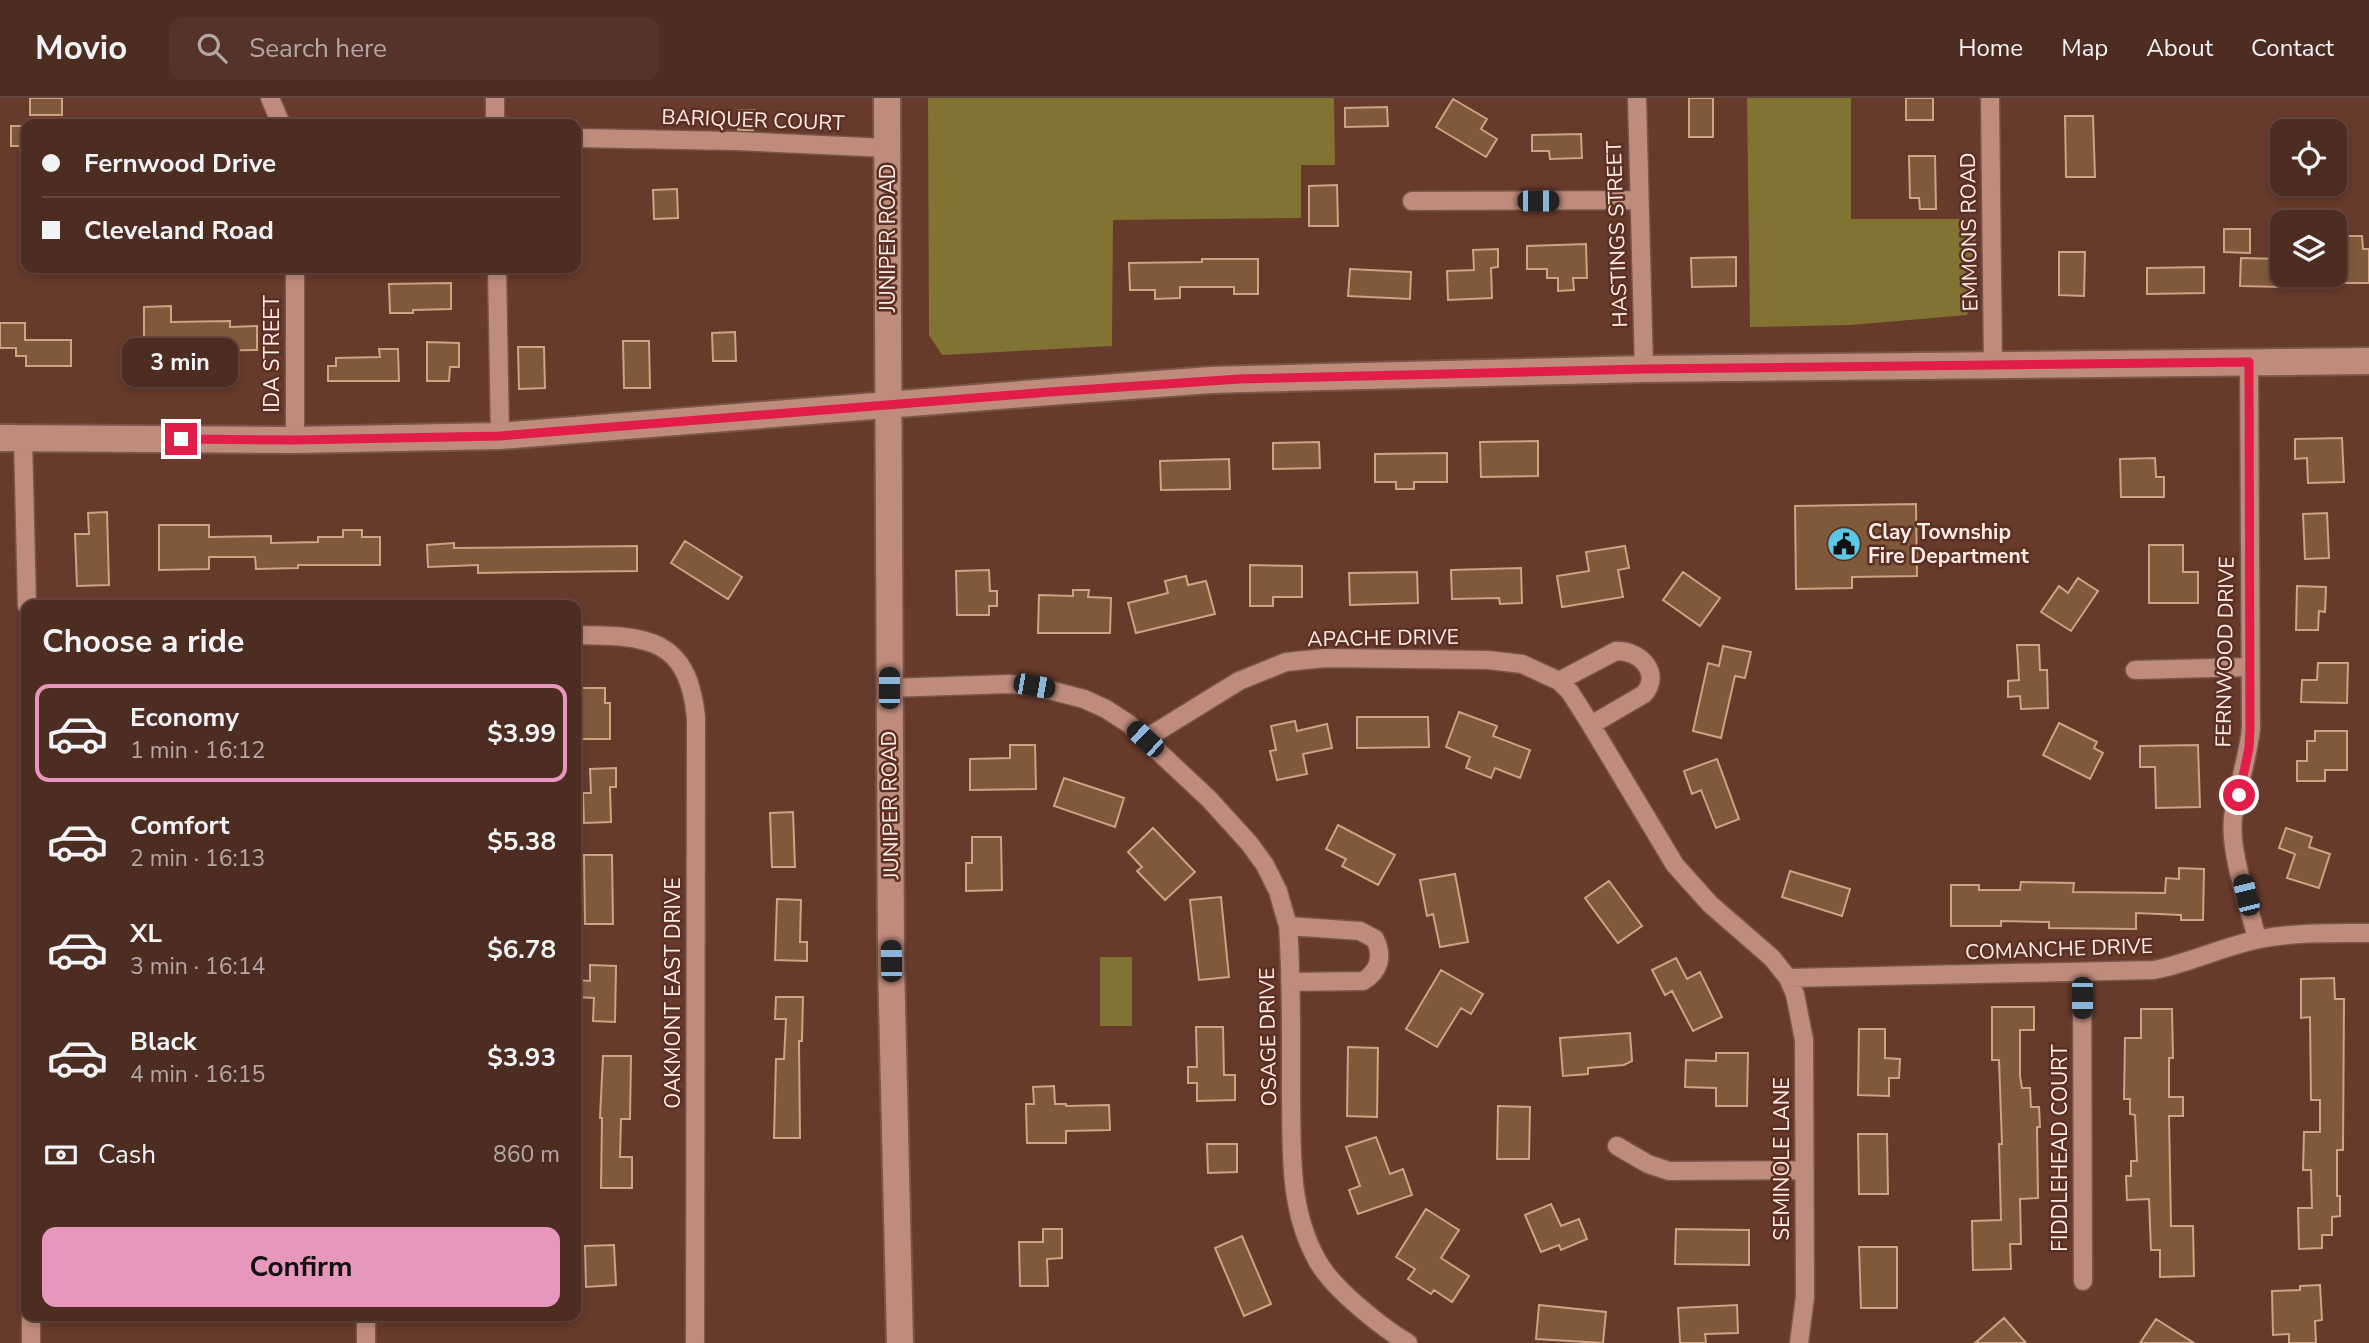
<!DOCTYPE html>
<meta charset="utf-8">
<style>
body{margin:0;font-family:"Nunito Sans",sans-serif;background:#54342a;color:#f1f3f6;height:100vh;display:flex;flex-direction:column;font-size:26px;white-space:nowrap}
*{box-sizing:border-box;margin:0}
p{font-size:23px;color:#b3a7a5}
.icon{flex:none;width:38px;height:38px;fill:none;stroke:currentColor;stroke-width:2;stroke-linecap:round;stroke-linejoin:round}
.map{position:relative;flex:1;overflow:hidden}
.side{position:absolute;left:21px;top:502px;width:560px;height:721px;display:flex;flex-direction:column;background:#4d2c21;border-radius:14px;box-shadow:0 4px 10px #0003,0 0 0 2px #64483f}
.side>*{flex:none}
.top-card{position:absolute;left:21px;top:21px;width:560px;height:154px;border-radius:14px;box-shadow:0 4px 10px #0003,0 0 0 2px #64483f;display:grid;align-content:center;height:154px;padding:0 21px;background:#4d2c21}
.fabs{position:absolute;left:2270px;top:21px;display:grid;gap:14px}
.fabs a{display:grid;place-items:center;width:77px;height:77px;border-radius:14px;background:#4d2c21;box-shadow:0 4px 10px #0003,0 0 0 2px #64483f;font-size:35px}
.end{position:absolute;width:32px;height:32px;margin:-16px;border:9px solid #e11d48;background:#fff;box-shadow:0 0 0 4px #fff}
.from{border-radius:50%}
.bubble{position:absolute;height:49px;border-radius:14px;background:#4d2c21;box-shadow:0 4px 10px #0003,0 0 0 2px #64483f;font-size:23px;font-weight:700;line-height:49px;text-align:center}
.car{position:absolute;width:21px;height:42px;margin:-21px -10px;border-radius:9px;box-shadow:0 0 5px 2px #0007;background:linear-gradient(#222 24%,#8ab4d8 0 40%,#222 0 76%,#8ab4d8 0 86%,#222 0)}
.top-card b{display:flex;align-items:center;gap:24px;height:66px;font-size:26px}
.top-card b+b{border-top:2px solid #64483f}
.top-card i{width:18px;height:18px;background:#f1f3f6}
ul{padding:0;list-style:none}
li{display:flex;align-items:center;gap:21px;height:98px;margin:0 14px 10px;padding:0 7px;border:4px solid transparent;border-radius:14px}
li div{flex:1}
li b{display:block;font-size:26px}
li em{font-style:normal;font-weight:700}
li.active{border-color:#e797bd}
li>.icon{width:63px;height:63px;stroke-width:1.5}
h2{padding:0 21px;font-size:32px;line-height:84px}
.pay{display:flex;align-items:center;gap:18px;height:77px;padding:0 21px;font-size:26px}
.pay p{margin-inline-start:auto}
.action{display:flex;gap:14px;margin-top:auto;padding:14px 21px}
.action a{flex:1;height:80px;border-radius:14px;background:#e797bd;color:#111;font-size:28px;font-weight:700;line-height:80px;text-align:center}
header{display:flex;align-items:center;gap:42px;box-sizing:border-box;height:98px;padding:0 35px;background:#4d2c21;border-bottom:2px solid #64483f}
header strong{font-size:33px}
nav{display:flex;gap:38px;margin-inline-start:auto;font-size:24px}
.search{width:490px;height:63px;background:#54342a;display:flex;align-items:center;gap:18px;box-sizing:border-box;padding:0 24px;border-radius:14px;color:#b3a7a5;font-size:26px}
.map>svg:first-child{display:block}
</style>
<header>
<strong>Movio</strong>
<div class="search"><svg class="icon" aria-label="search" viewBox="0 0 24 24"><circle cx="10" cy="10" r="6"/><path d="M15 15l6 6"/></svg>Search here</div>
<nav><a>Home</a><a>Map</a><a>About</a><a>Contact</a></nav>
</header>
<div class="map">
<svg width="2369" height="1245" viewBox="0 0 2369 1245">
<rect width="100%" height="100%" fill="#673a2c"/>
<path fill="#817332" d="M928,0H1334L1335,67H1301V120L1113,122L1112,248L942,257L929,237Z
M1747,0H1851V121H1975L1976,190L1967,217L1851,227L1750,229Z
M1100,859H1132V928H1100Z"/>
<path fill="#80593b" stroke="#cea282" stroke-width="2" d="M30,0H62V17H30Z
M1689,0H1713V39H1689Z
M1906,0H1933V22H1906Z
M1453,1L1487,21L1481,31L1497,41L1486,59L1436,29Z
M1387,9L1388,28L1345,29V10Z
M738,12H754L753,32H738Z
M2065,18H2093L2095,79H2066Z
M11,28H26V48H11Z
M1581,36L1582,60L1550,61L1549,53H1532V37Z
M1909,58H1935L1936,111H1920L1919,100H1910Z
M1337,87L1338,128H1309V88Z
M677,91L678,120L654,121L653,92Z
M2224,131H2250V155L2224,154Z
M2338,138H2362L2363,151H2369V185H2334V159H2338Z
M1586,146L1587,180H1573L1574,192L1558,193V180H1547V171H1527V148Z
M1498,151V169L1491,170L1492,200L1448,202L1447,173L1474,172L1473,152Z
M2059,154H2085L2084,198L2059,197Z
M1736,159V188L1692,189L1691,160Z
M2241,160L2282,161V189L2240,188Z
M1202,161H1258V196H1234V189H1180V200L1155,201V192H1130L1129,165L1202,164Z
M2204,169V195L2147,196V170Z
M1350,171L1411,174L1410,201L1348,198Z
M451,185V211L413,212V215H390L389,186Z
M171,208V224L230,223V229L257,228V252L144,254V209Z
M0,225H25V242H71V268H26V258H16V250H0Z
M735,234L736,263H713L712,235Z
M623,243H649L650,290H624Z
M427,244L459,245V269H450L449,283H427Z
M518,249H544L545,290L519,291Z
M379,251H398L399,283H328V268H336V260L380,259Z
M2342,340L2344,384L2308,385L2307,360L2295,361V341Z
M1538,343V378L1481,379L1480,344Z
M1319,344L1320,370L1273,371V345Z
M1447,355V384H1414V391H1396V384H1375V356Z
M2155,360L2156,379H2164V399H2121L2120,361Z
M1229,361L1230,391L1161,392L1160,363Z
M1916,406L1917,478L1852,479V490L1796,491L1795,408Z
M107,414L109,487L77,488L75,436H89L88,415Z
M2327,415L2329,460L2305,461L2303,416Z
M159,427H209V439L271,438V445L318,444V439H343V432H362V439H380V467H298V470L256,471L255,459H209V471L159,472Z
M685,443L742,479L728,501L671,465Z
M454,445V450L637,448V473L478,475V467L428,469L427,447Z
M2149,447H2183V474H2198V505H2149Z
M1625,448L1629,470L1618,472L1623,499L1562,509L1557,478L1589,473L1586,454Z
M1250,467L1302,468V499H1273V508H1250Z
M1521,470L1522,505L1500,506L1499,500L1452,501L1451,472Z
M989,472L990,493H997V508H989V517H957L956,473Z
M1417,474L1418,505L1350,507L1349,475Z
M1683,474L1720,500L1700,528L1663,502Z
M1186,478L1188,487L1206,483L1215,516L1136,535L1128,505L1168,495L1165,483Z
M2078,480L2098,493L2071,533L2041,514L2059,488L2068,495Z
M2297,488L2326,489L2325,514L2319,513L2318,532H2296Z
M1073,492H1089L1088,499L1111,500L1110,535H1038L1039,497L1073,498Z
M2017,547H2039L2040,572H2047L2048,610L2021,611L2020,598L2008,599V583L2019,582Z
M1723,548L1751,554L1745,580L1735,578L1721,640L1693,633L1708,565L1719,568Z
M2318,565H2348L2347,605L2301,604L2302,582H2317Z
M577,590H605V605H610V641H576Z
M1459,614L1497,628L1493,638L1530,652L1520,680L1495,670L1491,680L1466,670L1470,659L1446,649Z
M1357,619H1428L1429,649L1357,650Z
M1295,623L1297,633L1327,626L1332,650L1303,656L1307,676L1277,682L1270,653L1276,652L1271,628Z
M2059,625L2097,644L2094,650L2103,655L2090,681L2043,657Z
M2315,633H2347V672H2325V683H2297V663H2307V643H2315Z
M1010,647H1035L1036,691L970,692V661L1010,660Z
M2198,647L2200,709L2156,710L2155,669H2140V648Z
M1717,661L1739,721L1716,730L1701,692L1692,696L1684,673Z
M616,670V689H610L611,724L584,725L583,695H591L590,671Z
M1064,680L1124,700L1115,729L1054,708Z
M793,714L795,769H772L770,715Z
M1338,727L1395,757L1378,787L1342,768L1346,761L1326,751Z
M1153,730L1195,774L1165,802L1137,773L1142,769L1128,754Z
M2286,730L2312,739L2309,749L2330,756L2319,790L2287,780L2295,756L2279,750Z
M972,739H1001L1002,792L966,793V765H972Z
M584,757H612L613,826H585Z
M2179,770L2204,771L2203,822H2181V817L2136,815V831L2049,830V824L2001,823V828H1951V787H1979V792H2020L2021,784L2074,785L2073,794L2165,795L2166,780L2179,781Z
M1790,773L1850,791L1842,818L1782,799Z
M1455,776L1468,844L1440,849L1433,816L1427,818L1420,782Z
M1609,783L1642,828L1618,845L1585,800Z
M1221,799L1229,879L1199,882L1190,802Z
M777,801L801,802L800,844H807V863L775,862Z
M1676,860L1687,881L1700,874L1722,919L1693,933L1672,893L1665,897L1652,872Z
M590,867L616,868L615,924L593,923L594,900L576,899V882L590,883Z
M1441,872L1483,896L1471,916L1461,910L1437,949L1406,931Z
M2334,880L2335,901H2344L2343,1052H2337V1098H2340V1118L2332,1119V1137H2322V1150L2299,1151L2298,1110H2312L2311,1072H2303L2304,1034H2320V1002H2311L2310,919L2301,920V881Z
M776,899H803L802,943H799L800,1040H774L776,961H784L786,921H775Z
M1992,909H2034V932H2020V978L2022,990H2030L2031,1009H2039L2040,1029H2037L2038,1100L2020,1101L2021,1146H2010L2011,1171L1973,1172L1972,1123L2001,1122L1999,1046H2002L1999,962H1992Z
M2141,911H2172L2173,960H2169V999H2183V1018H2169L2171,1128H2193L2194,1178L2160,1179V1152H2151L2149,1101L2127,1102L2126,1078H2131V1063H2137L2135,1017L2130,1016V1001H2124L2125,940H2141Z
M1196,929H1223L1224,977H1235V1002L1197,1003V985H1188V969H1197Z
M1859,931H1885V960L1900,961L1899,980H1889V998L1858,997Z
M1630,935L1632,963L1624,967L1588,970V976L1563,978L1560,940Z
M1348,949L1378,950L1377,1019L1347,1018Z
M1716,955H1748L1747,1008H1716V990L1685,989L1686,962L1716,963Z
M603,958H631L630,1021H621L620,1059H632V1090H601L602,1020H600Z
M1054,988L1055,1006H1066V1008L1109,1007L1110,1032L1066,1033V1045H1027L1026,1006H1034L1033,989Z
M1498,1008L1530,1009L1529,1061H1497Z
M1858,1036H1887L1888,1096H1859Z
M1376,1039L1390,1076L1403,1071L1412,1097L1358,1116L1349,1092L1360,1088L1346,1049Z
M1207,1046H1237V1074L1208,1075Z
M1551,1106L1561,1128L1579,1121L1587,1141L1561,1152L1559,1147L1541,1154L1525,1117Z
M1426,1111L1459,1132L1441,1160L1469,1178L1452,1204L1434,1192L1431,1196L1408,1181L1415,1171L1396,1159Z
M1043,1131H1062V1160L1047,1161L1048,1188H1020L1019,1144H1043Z
M1676,1131L1749,1132V1167L1675,1166Z
M1242,1138L1271,1206L1244,1218L1215,1150Z
M614,1147L616,1187L586,1189L585,1148Z
M1859,1149H1897V1210H1861Z
M2320,1187L2322,1222L2315,1223L2316,1245H2289V1236L2273,1237L2272,1193L2300,1192V1188Z
M1539,1207L1606,1214L1603,1245L1536,1241Z
M1737,1207L1738,1235L1705,1236L1706,1245H1680L1678,1210Z
M2004,1220L2026,1245H1975Z
M2156,1221L2194,1245H2140Z"/>
<g fill="none" stroke-linecap="round" stroke-linejoin="round">
<g stroke="#78554a" stroke-width="21">
<path id="street" d="M270,0L281,26
M495,0V26
M1637,0L1644,271
M1990,0L1993,267
M576,40L736,43L887,50
M1412,103L1639,102
M295,170V342
M497,170L500,338
M2249,264L2251,630C2248,661 2237,690 2233,720C2229,754 2249,807 2257,841
M23,340L27,508
M576,537C646,538 688,538 696,620L695,1245
M2135,572L2250,569
M1559,583L1616,553C1640,552 1662,575 1644,596L1591,627
M889,590L1008,586L1034,588L1084,601L1106,611L1129,626L1209,701L1249,745L1265,767L1278,793L1288,828C1292,884 1291,939 1291,995C1292,1052 1288,1110 1317,1162C1332,1190 1381,1229 1408,1245
M1145,641L1239,583L1286,564L1325,560L1488,562L1522,566L1559,583L1570,594L1591,627L1675,767L1710,806L1772,860L1788,880L1795,896L1804,942L1805,1199L1799,1245
M1288,828L1360,833L1375,841C1383,858 1380,873 1363,883L1290,884
M2082,875L2083,1183
M1788,880L2154,872C2190,865 2224,848 2260,841C2296,834 2332,835 2369,835
M1617,1048L1648,1066L1669,1073L1804,1072
M366,1218V1245
M31,1245V1218"/>
</g>
<g stroke="#78554a" stroke-width="30">
<path id="secondary" d="M887,0L891,863L900,1245
M0,340L295,342L500,338L1049,294L1211,282L1323,279L1644,271L2369,263"/>
</g>
<use href="#street" stroke="#bf8b7c" stroke-width="18"/>
<use href="#secondary" stroke="#bf8b7c" stroke-width="26"/>
</g>
<g fill="none" stroke-linecap="round" stroke-linejoin="round">
<path stroke="#e11d48" stroke-width="9" d="M181,341L295,342L500,338L1049,294L1239,281L1644,271L2249,264L2250,630L2249,650L2239,697"/>
</g>
<defs>
<g id="civic-disc" transform="scale(1.75)"><circle r="9.5" fill="#59c8e5" stroke="#5b2f22"/><path d="M-.6-6.5H3V-4.5H.6V-3L4-1V1h2V6H-6V1h2V-1L-.6-3ZM-1.2 2.5V6h2.4V2.5Z" fill="#111"/></g>
</defs>
<g fill-rule="evenodd">
<use href="#civic-disc" x="1844" y="446"/>
</g>
<g text-anchor="middle" dominant-baseline="central" stroke-width="5" stroke-linejoin="round" paint-order="stroke">
<g font-size="21" fill="#ffede8" stroke="#5b2f22">
<text transform="translate(753 22) rotate(2)">BARIQUER COURT</text>
<text transform="translate(1969 134) rotate(-91)">EMMONS ROAD</text>
<text transform="translate(1617 136) rotate(-92)">HASTINGS STREET</text>
<text transform="translate(888 140) rotate(-90)">JUNIPER ROAD</text>
<text transform="translate(272 256) rotate(-90)">IDA STREET</text>
<text transform="translate(1383 540) rotate(-1)">APACHE DRIVE</text>
<text transform="translate(2225 554) rotate(-89)">FERNWOOD DRIVE</text>
<text transform="translate(890 707) rotate(-91)">JUNIPER ROAD</text>
<text transform="translate(2059 851) rotate(-2)">COMANCHE DRIVE</text>
<text transform="translate(673 895) rotate(-90)">OAKMONT EAST DRIVE</text>
<text transform="translate(1268 939) rotate(-91)">OSAGE DRIVE</text>
<text transform="translate(2060 1050) rotate(-90)">FIDDLEHEAD COURT</text>
<text transform="translate(1782 1061) rotate(-90)">SEMINOLE LANE</text>
</g>
<g font-size="21" font-weight="bold" fill="#ffede8" stroke="#5b2f22" text-anchor="start">
<text x="1868" y="434">Clay Township<tspan x="1868" dy="24">Fire Department</tspan></text>
</g>
</g>
</svg>
<div class="fabs">
<a><svg class="icon" aria-label="locate" viewBox="0 0 24 24"><circle cx="12" cy="12" r="6"/><path d="M12 2v4M12 18v4M2 12h4M18 12h4"/></svg></a>
<a><svg class="icon" aria-label="layers" viewBox="0 0 24 24"><path d="M12 4l9 5-9 5-9-5zM3 14l9 5 9-5"/></svg></a>
</div>
<i class="end from" style="left:2239px;top:697px"></i>
<i class="end" style="left:181px;top:341px"></i>
<div class="bubble" style="left:122px;top:240px;width:116px">3 min</div>
<i class="car" style="left:1538px;top:103px;rotate:90deg"></i>
<i class="car" style="left:1034px;top:588px;rotate:100deg"></i>
<i class="car" style="left:889px;top:590px;rotate:0deg"></i>
<i class="car" style="left:1145px;top:641px;rotate:313deg"></i>
<i class="car" style="left:2246px;top:797px;rotate:346deg"></i>
<i class="car" style="left:891px;top:863px;rotate:359deg"></i>
<i class="car" style="left:2082px;top:900px;rotate:180deg"></i>
<div class="top-card">
<b><i class="from"></i>Fernwood Drive</b>
<b><i></i>Cleveland Road</b>
</div>
<section class="side">
<h2>Choose a ride</h2>
<ul>
<li class="active"><svg class="icon" aria-label="car" viewBox="0 0 24 24"><path d="M5 17H2v-5l4-1 3-4h7l3 4 3 1v5h-3M9 17h6M6 11h13"/><circle cx="7" cy="17" r="2"/><circle cx="17" cy="17" r="2"/></svg><div><b>Economy</b><p>1 min · 16:12</p></div><em>$3.99</em></li>
<li><svg class="icon" aria-label="car" viewBox="0 0 24 24"><path d="M5 17H2v-5l4-1 3-4h7l3 4 3 1v5h-3M9 17h6M6 11h13"/><circle cx="7" cy="17" r="2"/><circle cx="17" cy="17" r="2"/></svg><div><b>Comfort</b><p>2 min · 16:13</p></div><em>$5.38</em></li>
<li><svg class="icon" aria-label="car" viewBox="0 0 24 24"><path d="M5 17H2v-5l4-1 3-4h7l3 4 3 1v5h-3M9 17h6M6 11h13"/><circle cx="7" cy="17" r="2"/><circle cx="17" cy="17" r="2"/></svg><div><b>XL</b><p>3 min · 16:14</p></div><em>$6.78</em></li>
<li><svg class="icon" aria-label="car" viewBox="0 0 24 24"><path d="M5 17H2v-5l4-1 3-4h7l3 4 3 1v5h-3M9 17h6M6 11h13"/><circle cx="7" cy="17" r="2"/><circle cx="17" cy="17" r="2"/></svg><div><b>Black</b><p>4 min · 16:15</p></div><em>$3.93</em></li>
</ul>
<div class="pay"><svg class="icon" aria-label="cash" viewBox="0 0 24 24"><path d="M3 7h18v10H3z"/><circle cx="12" cy="12" r="2"/></svg>Cash<p>860 m</p></div>
<div class="action"><a>Confirm</a></div>
</section>
</div>
